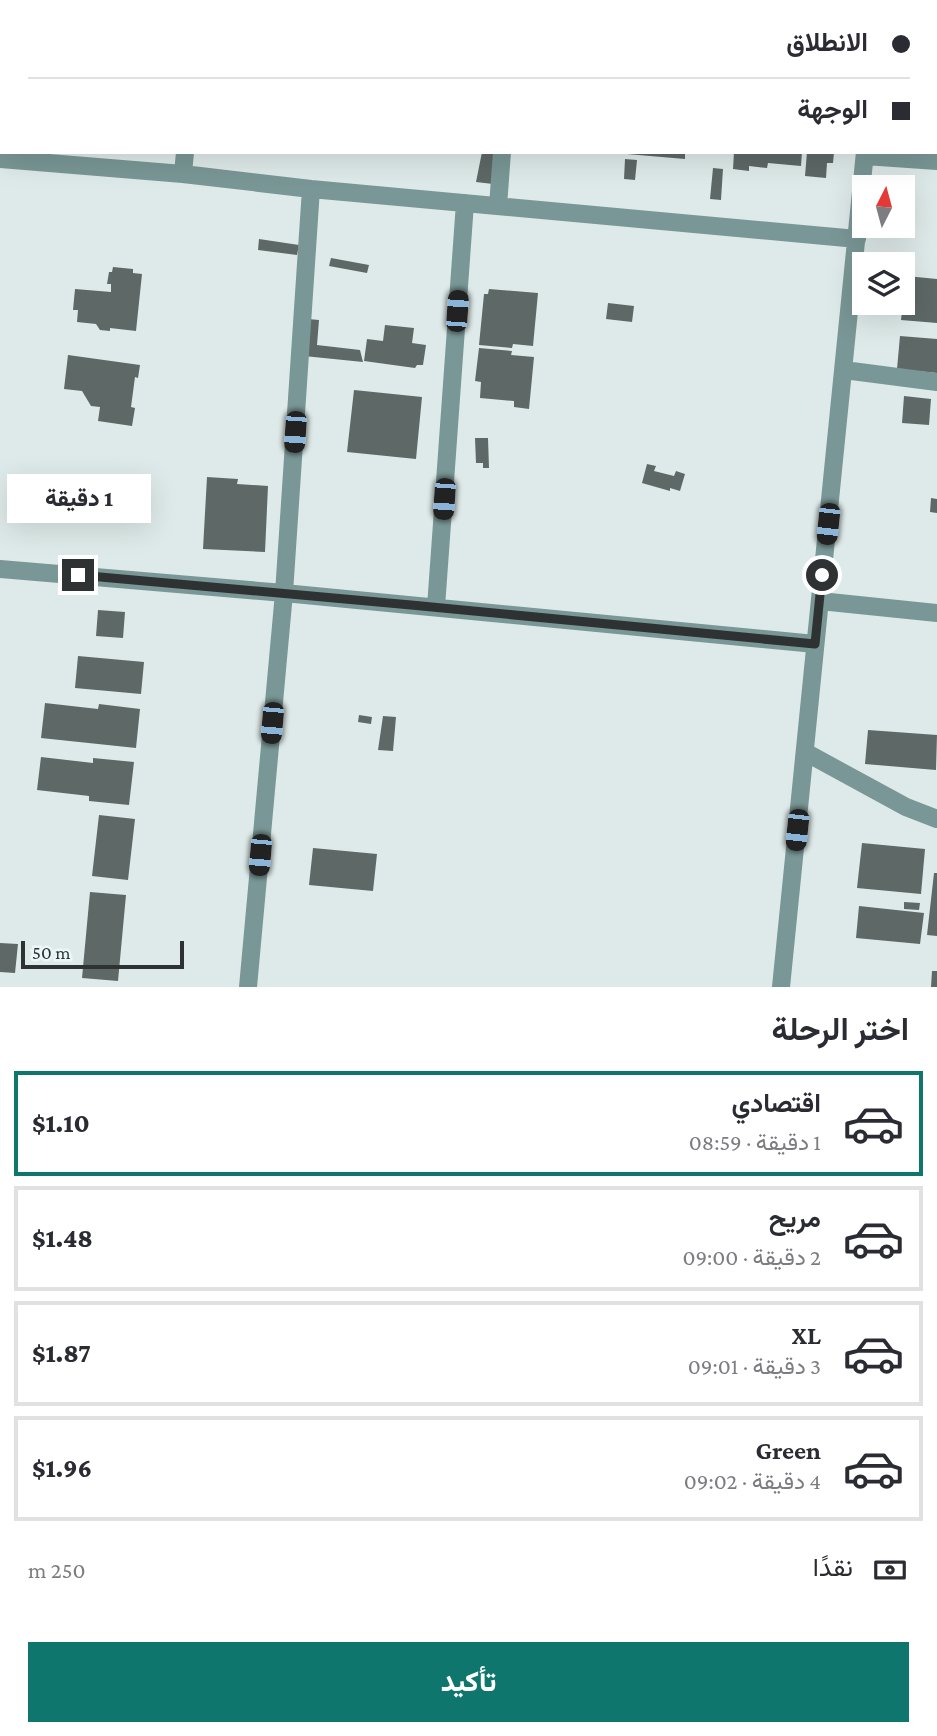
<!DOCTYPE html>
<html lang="ar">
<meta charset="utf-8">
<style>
body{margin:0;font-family:"Crimson Pro",Vazirmatn,serif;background:#f2f2f3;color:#2b2b33;direction:rtl;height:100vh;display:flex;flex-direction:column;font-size:26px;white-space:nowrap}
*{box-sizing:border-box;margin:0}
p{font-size:23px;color:#7c7c81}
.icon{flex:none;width:38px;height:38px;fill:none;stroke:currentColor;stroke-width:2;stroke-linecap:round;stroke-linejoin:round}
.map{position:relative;height:987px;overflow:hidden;direction:ltr}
.sheet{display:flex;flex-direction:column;background:#fff;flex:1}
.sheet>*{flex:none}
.guide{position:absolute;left:0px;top:0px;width:938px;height:154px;box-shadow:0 7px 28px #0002;direction:rtl;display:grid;align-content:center;height:154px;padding:0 28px;background:#fff}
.needle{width:46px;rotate:6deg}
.fabs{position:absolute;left:852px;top:175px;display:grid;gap:14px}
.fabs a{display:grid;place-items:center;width:63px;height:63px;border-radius:0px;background:#fff;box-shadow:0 7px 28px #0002;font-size:35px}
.scale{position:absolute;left:21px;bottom:18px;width:163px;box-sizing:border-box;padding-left:7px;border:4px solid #2e3232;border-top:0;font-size:19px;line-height:24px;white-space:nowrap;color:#2e3232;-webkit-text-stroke:5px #ebf7f7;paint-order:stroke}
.end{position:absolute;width:32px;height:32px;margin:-16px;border:9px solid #2e3232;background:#fff;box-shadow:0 0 0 4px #fff}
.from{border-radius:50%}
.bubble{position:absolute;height:49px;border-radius:0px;background:#fff;box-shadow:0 7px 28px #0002;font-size:23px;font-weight:800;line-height:49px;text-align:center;direction:rtl}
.car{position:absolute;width:21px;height:42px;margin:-21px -10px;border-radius:9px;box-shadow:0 0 5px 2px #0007;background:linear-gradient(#222 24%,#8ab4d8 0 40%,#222 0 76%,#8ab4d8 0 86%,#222 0)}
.guide b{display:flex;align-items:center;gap:24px;height:66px;font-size:26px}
.guide b+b{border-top:2px solid #e1e1e2}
.guide i{width:18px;height:18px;background:#2b2b33}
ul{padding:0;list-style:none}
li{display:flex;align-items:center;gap:21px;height:105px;margin:0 14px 10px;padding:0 14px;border:4px solid #e1e1e2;border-radius:0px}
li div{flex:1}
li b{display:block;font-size:26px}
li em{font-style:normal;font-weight:800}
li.selected{border-color:#0f766e}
li>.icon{width:63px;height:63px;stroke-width:1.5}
h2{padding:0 28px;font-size:32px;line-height:84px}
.pay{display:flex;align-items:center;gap:18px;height:77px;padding:0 28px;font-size:26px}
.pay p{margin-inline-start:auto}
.primary-button{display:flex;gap:14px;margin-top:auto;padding:14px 28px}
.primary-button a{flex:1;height:80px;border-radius:0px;background:#0f766e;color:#fff;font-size:28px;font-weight:800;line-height:80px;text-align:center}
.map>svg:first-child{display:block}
</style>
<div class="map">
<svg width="937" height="987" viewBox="0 0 937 987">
<rect width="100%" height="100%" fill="#deeae9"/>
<path fill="#5d6867" d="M482,152H496L493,184L476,182Z
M627,152H685V159L627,154Z
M734,152H802L801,166L768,163L767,168L749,166V171L733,169Z
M807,152H834L833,163H827L826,178L805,176Z
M625,159L637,160L635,180L624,179Z
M713,168L723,169L721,200L710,199Z
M259,239L299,245L297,255L258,250Z
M331,258L369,265L367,273L329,266Z
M113,267L133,269V273L142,274L136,331L110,328V331L100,330L96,324L77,322L78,310H73L75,289L111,292V284H107L109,272H112Z
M906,276L937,279V323L901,320Z
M489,289L538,293L533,346L513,344L512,348L479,345L484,294H488Z
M608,303L634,306L632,322L606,319Z
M308,319L319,320L317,345L360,350L363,362L304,356Z
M385,325L414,328L412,343L426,345L423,365H417L415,368L364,361L367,339L383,341Z
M900,336L937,339V373L897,369Z
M479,348L512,351L511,355L534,357L529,409L514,407V401L480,398L481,382L475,381Z
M68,355L140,365L138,378L135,377L131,407L135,408L132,426L98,421L100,407L91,406L82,391L64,389Z
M354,390L422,397L416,459L347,452Z
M904,396L931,399L929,425L902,423Z
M475,438H488L489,468H483V463H476Z
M647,464L656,466L654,471L674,476L676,471L685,474L680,491L670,488V491L642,483Z
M207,477L238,479L237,484L268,486L265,552L203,549Z
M931,498L937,499V513L930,512Z
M98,610L125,612L123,638L96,636Z
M78,656L144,662L141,694L75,688Z
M45,703L98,709L99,704L140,709L136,748L41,738Z
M359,715L372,717L371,724L358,722Z
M383,716L396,717L393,751L378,750Z
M868,730L937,735L936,770L865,764Z
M41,757L93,763V758L134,762L129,805L89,801V796L37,790Z
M99,815L135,819L128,880L92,876Z
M862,843L925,849L921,894L857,888Z
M313,848L377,854L373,891L309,885Z
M934,873H937V936L927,935Z
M90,892L126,895L118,981L82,978Z
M904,902L920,903L919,910L904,909Z
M859,906L924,913L920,944L856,938Z
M0,943L18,944L15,973L0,972Z
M932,971H937V987H931Z"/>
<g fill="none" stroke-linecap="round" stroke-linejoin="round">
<path stroke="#799796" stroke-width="18" d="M194,2V0
M681,2L682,0
M882,2V0
M0,30H2
M865,156L937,161
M0,159L183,174L311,189L857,239
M183,174L185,152
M498,206L502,152
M844,370L937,382
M0,569L284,593L815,644
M820,601L937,613
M436,607L465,203
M805,752L906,807L937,819
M248,987L284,593L311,189
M781,987L865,152"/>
</g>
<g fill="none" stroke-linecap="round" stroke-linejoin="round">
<path stroke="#2e3232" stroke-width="9" d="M78,575L411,605L815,644L822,575"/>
</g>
</svg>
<div class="fabs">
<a><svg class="needle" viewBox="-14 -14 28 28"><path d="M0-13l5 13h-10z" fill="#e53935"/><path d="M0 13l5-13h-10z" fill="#7c7c81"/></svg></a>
<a><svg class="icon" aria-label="layers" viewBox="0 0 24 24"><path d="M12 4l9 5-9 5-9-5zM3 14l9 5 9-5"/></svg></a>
</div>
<div class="scale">50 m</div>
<i class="end from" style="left:822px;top:575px"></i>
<i class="end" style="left:78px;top:575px"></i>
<div class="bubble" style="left:7px;top:474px;width:144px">1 دقيقة</div>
<i class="car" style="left:457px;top:311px;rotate:4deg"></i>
<i class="car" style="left:295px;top:432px;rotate:184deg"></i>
<i class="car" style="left:444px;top:499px;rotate:184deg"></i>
<i class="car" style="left:828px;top:524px;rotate:186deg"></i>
<i class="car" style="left:272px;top:723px;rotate:185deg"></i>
<i class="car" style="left:797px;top:830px;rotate:186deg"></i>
<i class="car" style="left:260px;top:855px;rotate:185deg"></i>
<div class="guide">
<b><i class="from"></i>الانطلاق</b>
<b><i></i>الوجهة</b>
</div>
</div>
<section class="sheet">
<h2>اختر الرحلة</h2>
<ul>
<li class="selected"><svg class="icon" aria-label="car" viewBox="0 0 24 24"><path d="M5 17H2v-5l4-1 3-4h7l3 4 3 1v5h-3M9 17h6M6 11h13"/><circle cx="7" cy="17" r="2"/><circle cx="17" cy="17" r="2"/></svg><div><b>اقتصادي</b><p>1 دقيقة · 08:59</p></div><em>$1.10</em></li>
<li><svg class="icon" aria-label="car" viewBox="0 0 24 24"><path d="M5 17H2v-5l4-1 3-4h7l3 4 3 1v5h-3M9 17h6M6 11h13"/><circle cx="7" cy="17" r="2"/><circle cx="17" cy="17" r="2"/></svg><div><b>مريح</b><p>2 دقيقة · 09:00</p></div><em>$1.48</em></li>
<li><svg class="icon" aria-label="car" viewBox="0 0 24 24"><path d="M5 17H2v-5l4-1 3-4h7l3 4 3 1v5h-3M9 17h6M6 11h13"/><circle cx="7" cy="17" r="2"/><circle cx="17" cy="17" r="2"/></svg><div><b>XL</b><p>3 دقيقة · 09:01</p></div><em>$1.87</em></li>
<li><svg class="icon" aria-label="car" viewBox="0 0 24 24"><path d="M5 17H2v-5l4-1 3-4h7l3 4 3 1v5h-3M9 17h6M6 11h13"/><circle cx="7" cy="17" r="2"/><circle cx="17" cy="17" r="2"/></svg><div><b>Green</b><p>4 دقيقة · 09:02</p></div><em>$1.96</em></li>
</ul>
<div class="pay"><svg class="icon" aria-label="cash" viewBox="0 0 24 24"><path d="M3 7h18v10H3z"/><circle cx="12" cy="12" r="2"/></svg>نقدًا<p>250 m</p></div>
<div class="primary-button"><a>تأكيد</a></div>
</section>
